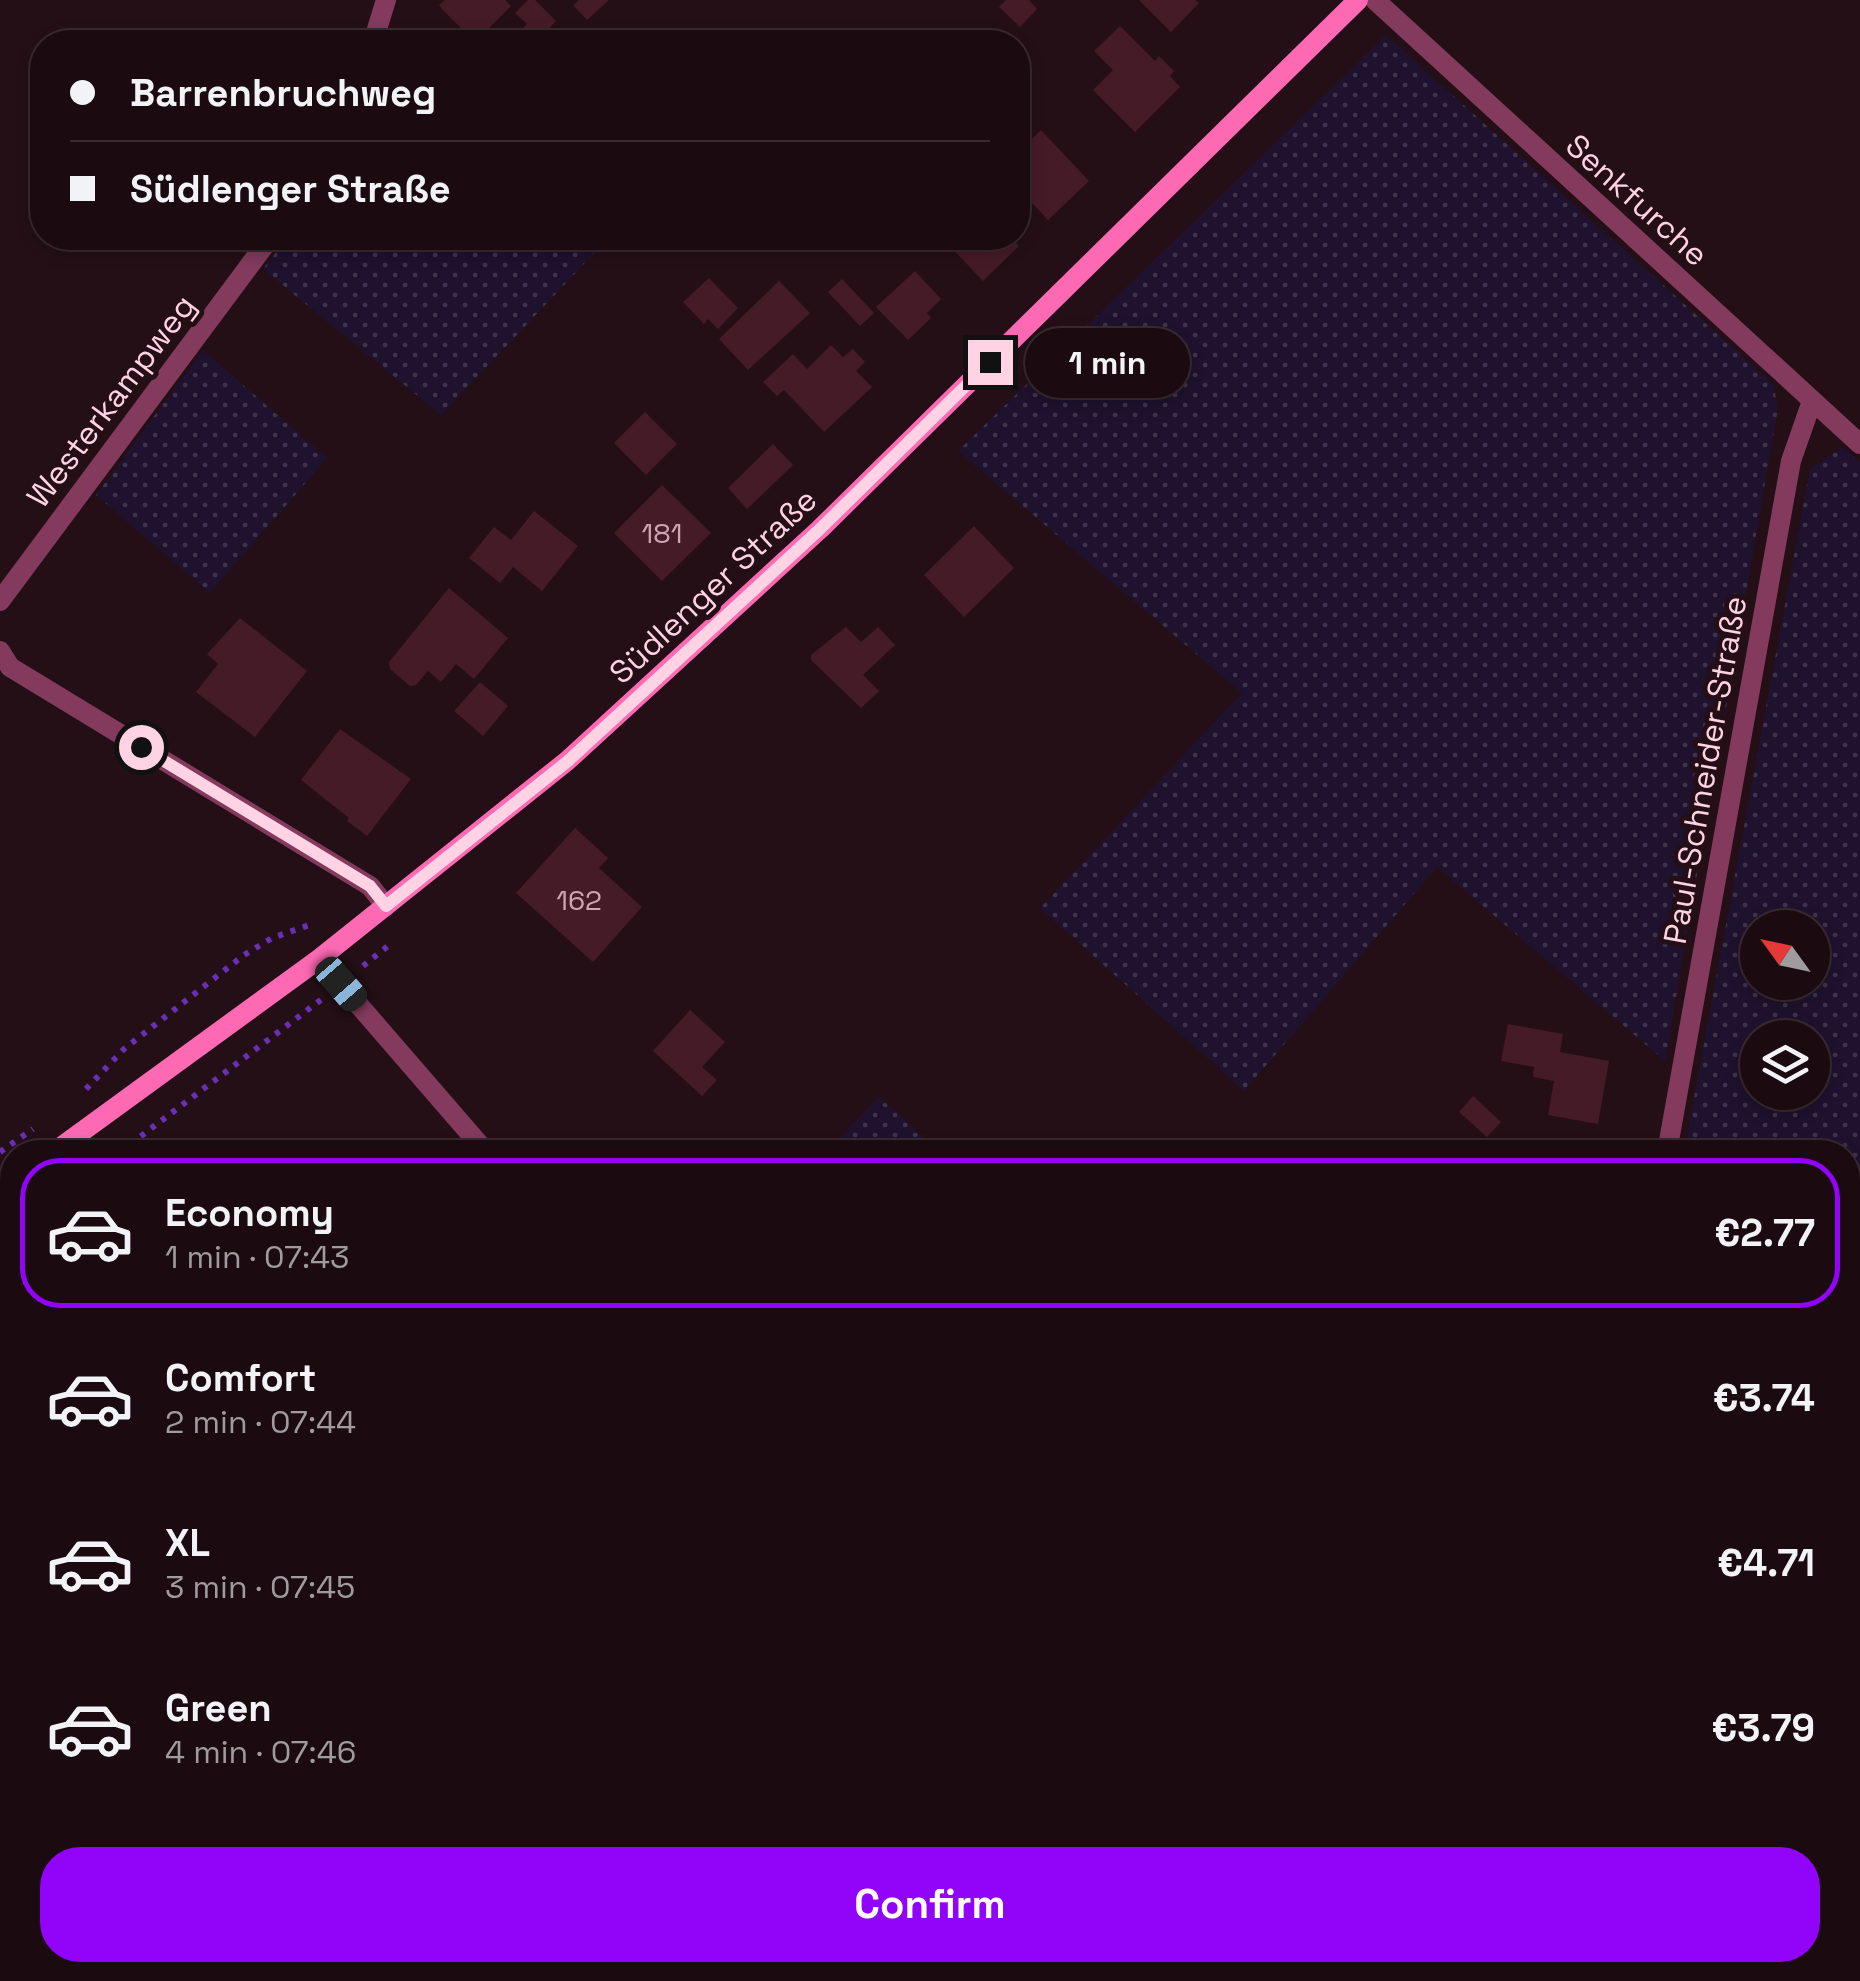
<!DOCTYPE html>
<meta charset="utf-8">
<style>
body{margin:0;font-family:"Space Grotesk",sans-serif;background:#241419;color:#f1f3f6;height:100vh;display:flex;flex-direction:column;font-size:38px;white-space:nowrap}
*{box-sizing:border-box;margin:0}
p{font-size:32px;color:#a09b9f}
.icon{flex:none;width:55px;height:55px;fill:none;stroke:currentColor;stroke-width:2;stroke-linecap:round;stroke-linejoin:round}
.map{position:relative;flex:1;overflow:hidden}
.drawer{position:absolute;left:0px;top:1140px;width:1860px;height:842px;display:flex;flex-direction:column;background:#1b0b10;border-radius:40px 40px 0 0;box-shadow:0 5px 15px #0003,0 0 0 2px #392b30}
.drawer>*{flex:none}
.top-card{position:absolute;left:30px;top:30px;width:1000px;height:220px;border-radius:40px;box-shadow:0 5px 15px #0003,0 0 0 2px #392b30;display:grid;align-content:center;height:220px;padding:0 40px;background:#1b0b10}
.needle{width:65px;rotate:303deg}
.fabs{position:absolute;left:1740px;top:910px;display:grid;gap:20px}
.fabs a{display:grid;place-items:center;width:90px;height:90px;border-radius:50%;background:#1b0b10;box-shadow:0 5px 15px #0003,0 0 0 2px #392b30;font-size:50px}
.end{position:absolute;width:45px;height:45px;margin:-22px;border:12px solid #ffd2e4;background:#111;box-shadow:0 0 0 5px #111}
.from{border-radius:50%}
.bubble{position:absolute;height:70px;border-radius:35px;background:#1b0b10;box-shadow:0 5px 15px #0003,0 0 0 2px #392b30;font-size:32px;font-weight:800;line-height:70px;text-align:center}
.car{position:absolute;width:30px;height:60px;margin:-30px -15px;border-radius:12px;box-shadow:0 0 8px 2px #0007;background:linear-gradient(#222 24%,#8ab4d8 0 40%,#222 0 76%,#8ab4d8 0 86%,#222 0)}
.top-card b{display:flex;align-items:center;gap:35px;height:95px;font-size:38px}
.top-card b+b{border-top:2px solid #392b30}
.top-card i{width:25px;height:25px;background:#f1f3f6}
ul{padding:18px 0 0;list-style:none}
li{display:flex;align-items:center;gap:30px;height:150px;margin:0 20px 15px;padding:0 20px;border:5px solid transparent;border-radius:40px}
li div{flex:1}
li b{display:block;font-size:38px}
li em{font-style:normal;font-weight:800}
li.selected{border-color:#9203fa}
li>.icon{width:90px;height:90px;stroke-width:1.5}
.primary-button{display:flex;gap:20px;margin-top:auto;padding:20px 40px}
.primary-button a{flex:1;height:115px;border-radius:40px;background:#9203fa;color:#fff;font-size:40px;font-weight:800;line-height:115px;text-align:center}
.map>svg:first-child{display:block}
</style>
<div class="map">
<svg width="1860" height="1981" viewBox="0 0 1860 1981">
<defs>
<pattern id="grass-dots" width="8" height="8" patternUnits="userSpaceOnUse" patternTransform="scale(2.5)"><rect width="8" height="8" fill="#1e122e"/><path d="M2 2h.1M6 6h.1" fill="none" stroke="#40344c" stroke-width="1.8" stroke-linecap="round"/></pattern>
</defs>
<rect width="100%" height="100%" fill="#240f16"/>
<path fill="url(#grass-dots)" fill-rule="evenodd" d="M1386,35L1773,384L1778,408L1665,1061L1437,867L1244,1091L1040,908L1242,693L958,451Z
M287,238H592L601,246L441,415L263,269Z
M203,350L327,458L210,593L96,495Z
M1843,447L1860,462V1424L1848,1422V1152H1684L1810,469ZM1758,928H1812V982H1758ZM1758,1038H1812V1092H1758Z
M879,1096V1097L940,1152H827Z"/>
<path fill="#451b28" d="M445,0H505L511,6L475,42L442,9L439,5Z
M528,0H535L556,21L535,42L522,29L527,24L515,13Z
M579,0H609L587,20L573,5Z
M1006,0H1029L1037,9L1020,27L999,7Z
M1139,0H1195L1199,3L1171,32Z
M1120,26L1155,61L1159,56L1174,71L1170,76L1180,87L1135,132L1093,90L1113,70L1094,51Z
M1041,130L1089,181L1048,220L1030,201L1022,209L1018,204V152Z
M953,238H1011L1019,246L983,281L947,243Z
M915,271L941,299L927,313L931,318L908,340L876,307Z
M709,278L738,308L718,329L708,319L704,324L683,302Z
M842,279L874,313L860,326L828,292Z
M779,281L810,313L748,370L719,339Z
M831,345L843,357L853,349L865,362L856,371L872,387L824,432L784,390L777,396L763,382L793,354L807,369Z
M645,412L677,444L646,475L614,443Z
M773,444L793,465L747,509L728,488Z
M662,485L711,533L662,581L614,533Z
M534,511L578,546L542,591L513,567L500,583L469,558L494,527L511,540Z
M974,526L1014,568L964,617L924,575Z
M449,588L508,638L474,679L456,664L441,682L428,671L416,685L410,686L390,669L389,662Z
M240,618L307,671L255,737L196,692L218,664L207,654Z
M846,627L861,642L878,627L895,645L863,675L879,691L861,708L811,660V655Z
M480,682L508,706L483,736L454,711Z
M340,729L411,779L367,836L347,821L349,818L301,780Z
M575,828L608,858L599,868L642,907L593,962L516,893Z
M690,1010L725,1042L702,1067L717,1080L702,1096L653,1051Z
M1508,1024L1563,1034L1560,1052L1609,1061L1598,1124L1548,1115L1554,1081L1533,1077L1534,1067L1501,1061Z
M1473,1096L1501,1122L1487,1137L1459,1112Z
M900,1970H918L930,1981H889Z
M1114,1970H1124L1133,1981H1101Z"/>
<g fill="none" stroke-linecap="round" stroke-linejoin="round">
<path stroke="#6830b5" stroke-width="6" stroke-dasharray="5 8" stroke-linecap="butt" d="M363,966L388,946
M86,1089L124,1049L244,955L272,938L312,924
M0,1152L33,1129
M120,1152L322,999
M0,1238L12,1230"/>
<path stroke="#833a5d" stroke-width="20" d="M1375,0L1860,444
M373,42L386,0
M0,601L270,238
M0,651L10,667L370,886L386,906
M319,959L486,1152
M1667,1152L1791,461L1812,401
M0,1536L12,1555
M0,1617L12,1604
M288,1970L295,1981
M1183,1970L1192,1981
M1519,1981L1521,1970"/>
<path stroke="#fd6ab3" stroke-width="20" d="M54,1152L319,959L567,761L820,529L1358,0
M0,1192L12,1183"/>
</g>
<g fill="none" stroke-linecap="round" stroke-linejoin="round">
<path stroke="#ffd2e4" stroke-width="12" d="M141,747L370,886L386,906L568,761L820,529L990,362"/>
</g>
<g text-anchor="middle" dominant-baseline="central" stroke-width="10" stroke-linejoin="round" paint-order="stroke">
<g font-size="28" fill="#d0a4b5">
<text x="662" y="533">181</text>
<text x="579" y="900">162</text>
</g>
<g font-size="32" fill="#ffd2e4" stroke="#240f16">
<text transform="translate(1637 200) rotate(42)">Senkfurche</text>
<text transform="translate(111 401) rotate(-53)">Westerkampweg</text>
<text transform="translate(713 586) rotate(-43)">Südlenger Straße</text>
<text transform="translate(1705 770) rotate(-80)">Paul-Schneider-Straße</text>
</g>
</g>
</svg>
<div class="fabs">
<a><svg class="needle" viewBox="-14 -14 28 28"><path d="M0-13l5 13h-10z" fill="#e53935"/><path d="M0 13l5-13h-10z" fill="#a09b9f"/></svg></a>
<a><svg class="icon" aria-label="layers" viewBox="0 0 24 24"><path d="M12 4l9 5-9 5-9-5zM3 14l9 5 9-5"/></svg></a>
</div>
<i class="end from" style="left:141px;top:747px"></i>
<i class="end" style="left:990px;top:362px"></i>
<div class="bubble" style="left:1025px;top:328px;width:165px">1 min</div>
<i class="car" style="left:341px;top:984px;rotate:139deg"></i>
<div class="top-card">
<b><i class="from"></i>Barrenbruchweg</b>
<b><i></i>Südlenger Straße</b>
</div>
<section class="drawer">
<ul>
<li class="selected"><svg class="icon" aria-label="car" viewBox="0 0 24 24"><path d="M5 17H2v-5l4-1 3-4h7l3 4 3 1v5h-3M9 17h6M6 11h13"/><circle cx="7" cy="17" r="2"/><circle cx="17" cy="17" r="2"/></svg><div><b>Economy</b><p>1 min · 07:43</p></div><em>€2.77</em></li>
<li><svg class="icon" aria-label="car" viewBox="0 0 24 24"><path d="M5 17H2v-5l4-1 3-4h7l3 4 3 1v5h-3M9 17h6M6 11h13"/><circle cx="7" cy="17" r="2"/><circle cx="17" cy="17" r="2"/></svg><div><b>Comfort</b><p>2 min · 07:44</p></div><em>€3.74</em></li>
<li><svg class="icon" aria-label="car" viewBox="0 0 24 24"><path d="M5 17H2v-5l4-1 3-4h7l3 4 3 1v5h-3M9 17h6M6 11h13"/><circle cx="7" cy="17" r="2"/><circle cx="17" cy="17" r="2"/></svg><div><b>XL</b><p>3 min · 07:45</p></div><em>€4.71</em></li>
<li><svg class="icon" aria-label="car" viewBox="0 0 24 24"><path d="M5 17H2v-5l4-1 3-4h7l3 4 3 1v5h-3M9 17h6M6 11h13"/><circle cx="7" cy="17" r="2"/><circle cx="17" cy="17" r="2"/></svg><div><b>Green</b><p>4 min · 07:46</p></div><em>€3.79</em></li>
</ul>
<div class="primary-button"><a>Confirm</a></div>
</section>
</div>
